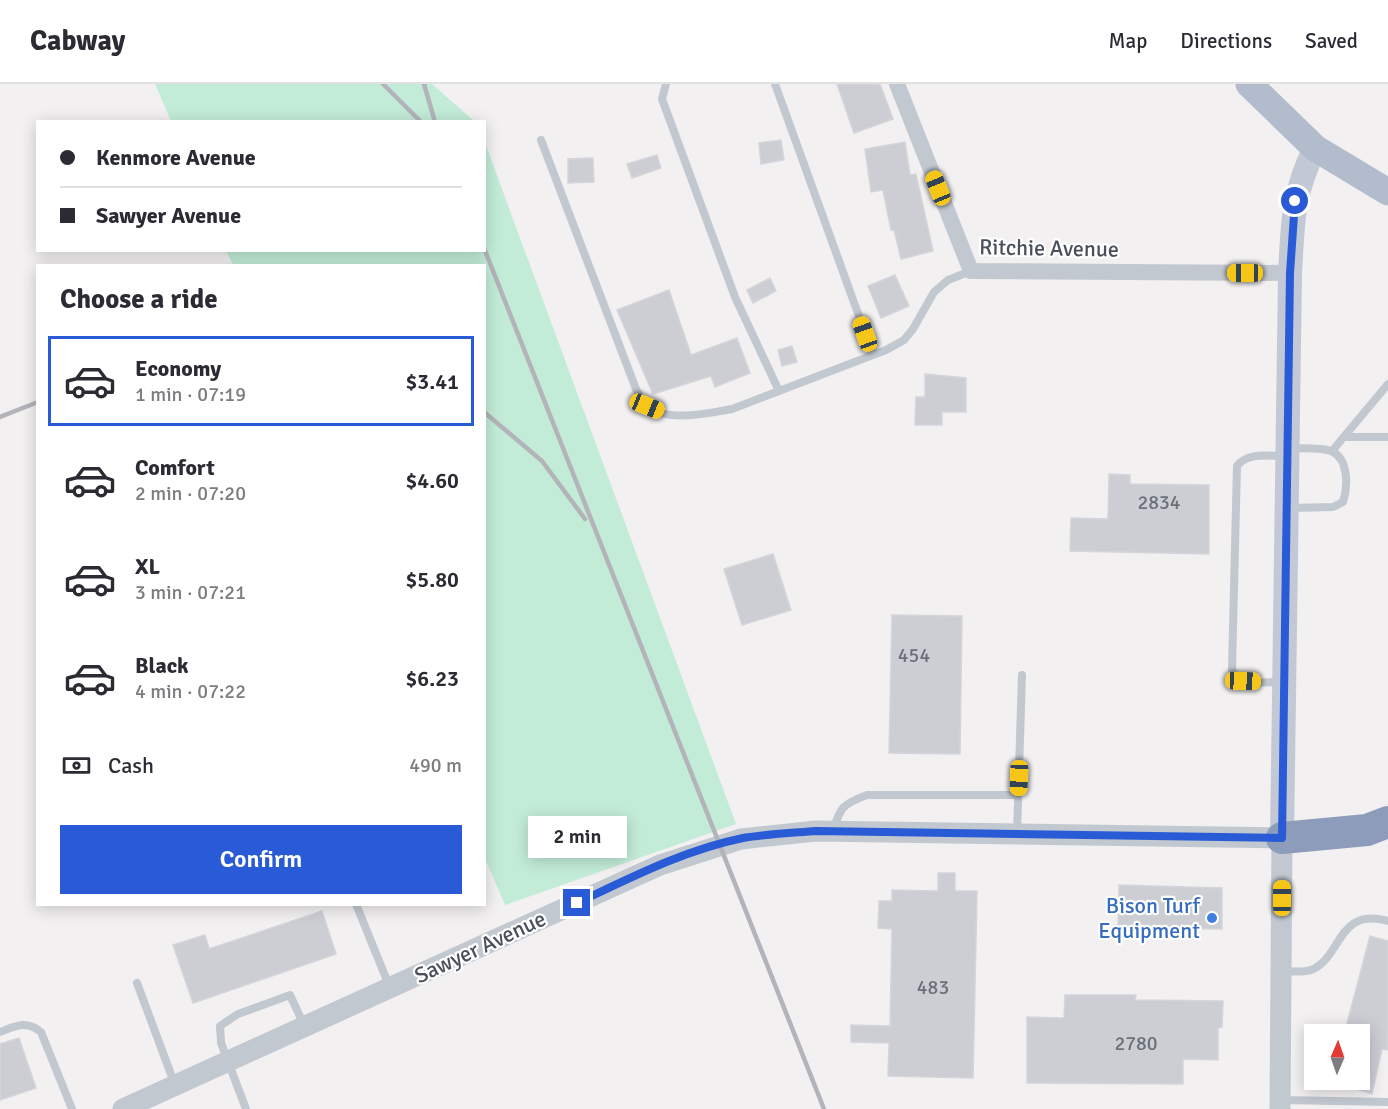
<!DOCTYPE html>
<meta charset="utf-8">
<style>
body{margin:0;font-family:Signika,sans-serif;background:#f2f2f3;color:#2b2b33;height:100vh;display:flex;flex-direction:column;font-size:22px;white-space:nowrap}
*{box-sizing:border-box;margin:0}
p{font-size:20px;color:#7c7c81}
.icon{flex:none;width:33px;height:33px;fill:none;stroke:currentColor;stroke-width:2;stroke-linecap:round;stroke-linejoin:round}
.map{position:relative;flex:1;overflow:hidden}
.sheet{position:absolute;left:36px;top:180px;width:450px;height:642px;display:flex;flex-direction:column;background:#fff;border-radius:0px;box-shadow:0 3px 15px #0003}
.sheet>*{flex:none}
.guide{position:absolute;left:36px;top:36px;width:450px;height:132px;border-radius:0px;box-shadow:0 3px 15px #0003;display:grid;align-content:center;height:132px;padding:0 24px;background:#fff}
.needle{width:39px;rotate:2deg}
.fabs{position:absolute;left:1304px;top:940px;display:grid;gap:12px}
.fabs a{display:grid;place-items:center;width:66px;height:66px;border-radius:0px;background:#fff;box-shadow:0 3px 15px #0003;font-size:30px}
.end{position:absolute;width:27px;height:27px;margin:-14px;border:8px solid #285bd5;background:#fff;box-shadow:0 0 0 3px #fff}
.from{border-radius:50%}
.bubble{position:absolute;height:42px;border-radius:0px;background:#fff;box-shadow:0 3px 15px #0003;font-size:20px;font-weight:600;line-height:42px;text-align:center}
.car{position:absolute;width:18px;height:36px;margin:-18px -9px;border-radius:8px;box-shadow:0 0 4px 2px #0007;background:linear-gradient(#f5c518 24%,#345 0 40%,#f5c518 0 76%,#345 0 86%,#f5c518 0)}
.guide b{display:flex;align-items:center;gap:21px;height:57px;font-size:22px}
.guide b+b{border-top:2px solid #e1e1e2}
.guide i{width:15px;height:15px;background:#2b2b33}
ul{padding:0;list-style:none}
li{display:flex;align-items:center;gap:18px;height:90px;margin:0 12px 9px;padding:0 12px;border:3px solid transparent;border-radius:0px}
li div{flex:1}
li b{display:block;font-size:22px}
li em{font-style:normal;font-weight:600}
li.on{border-color:#285bd5}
li>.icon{width:54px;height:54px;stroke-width:1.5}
h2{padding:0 24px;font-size:27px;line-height:72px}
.pay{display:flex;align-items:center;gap:15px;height:66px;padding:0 24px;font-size:22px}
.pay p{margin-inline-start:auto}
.button{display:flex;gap:12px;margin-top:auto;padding:12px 24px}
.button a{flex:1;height:69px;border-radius:0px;background:#285bd5;color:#fff;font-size:24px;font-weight:600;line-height:69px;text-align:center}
header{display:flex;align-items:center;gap:36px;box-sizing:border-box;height:84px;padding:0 30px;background:#fff;border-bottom:2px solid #e1e1e2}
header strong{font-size:28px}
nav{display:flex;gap:33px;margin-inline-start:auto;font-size:21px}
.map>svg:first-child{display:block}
</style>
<header>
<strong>Cabway</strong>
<nav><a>Map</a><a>Directions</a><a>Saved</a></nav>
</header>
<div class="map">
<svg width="1388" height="1025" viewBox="0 0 1388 1025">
<rect width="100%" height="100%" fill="#f2f0f0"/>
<path fill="#c2ecd8" d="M155,0H432L474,37H171Z
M485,59L736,740L505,821L484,772V182L233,181L226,167L484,166Z"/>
<path fill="#cdced4" stroke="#d4d5db" stroke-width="1.5" d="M837,0H880L893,35L854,49Z
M781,56L784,76L761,80L759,59Z
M905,58L910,91L916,90L933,167L901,175L894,146H891L883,106L871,108L865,65Z
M657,71L661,84L632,94L627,80Z
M593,74L594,98L568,99V75Z
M895,191L909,222L881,234L868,202Z
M770,194L776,207L753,219L747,206Z
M669,206L691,271L737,254L750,289L715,303L711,292L653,310L617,226Z
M792,262L797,278L782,282L778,266Z
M925,290L966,294V328H942V341H915L916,313H925Z
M1109,390L1130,391V400L1209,401V470L1070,467L1071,434L1108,435Z
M773,470L791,526L742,541L724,485Z
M892,531L962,532L960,670L889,669Z
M938,789H955V807H977L973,994L888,992L889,959L851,958V941L890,942L892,845L878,844L879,817H892V806L938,807Z
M1119,801L1222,804V845L1118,844Z
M322,827L336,870L193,919L173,861L205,851L209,865Z
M1370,852L1388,857V966L1382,965L1372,1010L1359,1006V951H1344Z
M1065,911H1136L1135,916L1223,917L1222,943L1218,944V976L1183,975V1000L1027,999V933L1064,934Z
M19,954L36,1004L0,1016V960Z"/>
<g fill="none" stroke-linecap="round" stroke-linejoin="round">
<path stroke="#c2c8d0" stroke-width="8" d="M666,0L662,15L735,213L779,307
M775,0L873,271
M541,56L636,305C639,310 642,318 647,322C667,339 709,329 732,325L886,266L904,256L913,245L934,208L948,196L971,187
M1345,353H1388
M1288,364C1301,365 1319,363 1331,367C1349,374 1348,403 1343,418L1333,423L1289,424
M1332,367L1388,300
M1282,598C1265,598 1240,602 1232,586L1237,382C1247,368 1268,372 1284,372
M833,747C840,723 843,720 867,711H1018
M1017,749L1022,591
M356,820L390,904
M1282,887C1291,887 1303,889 1311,886C1343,873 1336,823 1388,837
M137,899L175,1001
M0,948C16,942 26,936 41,948L72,1025
M1281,1016L1388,1018
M246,1025L221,959L220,942L238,930L290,911L304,941"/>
<path stroke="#c2c8d0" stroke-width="16" d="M897,0L971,187L1290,189"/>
<path stroke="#c2c8d0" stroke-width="21" d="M123,1025L660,781L741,755L816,747L1282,754L1280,1025"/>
<path stroke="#c2c9d5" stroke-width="24" d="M1282,754L1290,189C1293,138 1292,111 1315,64"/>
<path stroke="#b2bccc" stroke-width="27" d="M1249,0L1315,64L1388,108"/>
<path stroke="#8c9cba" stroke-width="32" d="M1282,754L1367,746L1388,738"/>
<path stroke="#b3b4ba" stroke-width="4.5" d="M383,0L421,38
M424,0L435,38
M484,164L824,1025
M484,328L542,377L585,435
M0,333L38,318"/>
</g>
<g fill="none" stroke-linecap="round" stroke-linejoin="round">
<path stroke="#285bd5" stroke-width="8" d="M577,819C630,794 684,766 743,754C767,750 791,749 816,747L1282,754L1290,189L1295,117"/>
</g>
<circle fill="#3f7fe0" stroke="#fff" stroke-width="2" cx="1212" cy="834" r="6"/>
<g text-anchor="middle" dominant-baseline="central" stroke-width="4.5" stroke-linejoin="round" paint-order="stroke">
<g font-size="20" fill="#6a707a">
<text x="1159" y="418">2834</text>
<text x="914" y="571">454</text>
<text x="933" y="903">483</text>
<text x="1136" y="959">2780</text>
</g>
<g font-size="22" fill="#49505c" stroke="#fff">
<text transform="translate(1049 164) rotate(1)">Ritchie Avenue</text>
<text transform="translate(480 863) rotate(-25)">Sawyer Avenue</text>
</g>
<g font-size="22" fill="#366cbe" stroke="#fff" text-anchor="end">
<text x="1200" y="821">Bison Turf<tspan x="1200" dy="25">Equipment</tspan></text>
</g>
</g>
</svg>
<div class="fabs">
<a><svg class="needle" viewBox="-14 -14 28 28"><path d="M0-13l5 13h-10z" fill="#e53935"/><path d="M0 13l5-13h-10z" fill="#7c7c81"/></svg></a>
</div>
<i class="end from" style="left:1295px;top:117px"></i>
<i class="end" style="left:577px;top:819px"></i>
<div class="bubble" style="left:528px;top:732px;width:99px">2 min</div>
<i class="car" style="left:938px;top:104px;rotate:338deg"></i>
<i class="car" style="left:1245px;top:189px;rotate:270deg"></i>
<i class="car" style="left:865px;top:250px;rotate:340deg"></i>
<i class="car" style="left:647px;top:322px;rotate:112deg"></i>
<i class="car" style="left:1243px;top:597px;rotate:92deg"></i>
<i class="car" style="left:1019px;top:694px;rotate:182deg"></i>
<i class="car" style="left:1282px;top:814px;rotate:0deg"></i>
<div class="guide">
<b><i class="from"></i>Kenmore Avenue</b>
<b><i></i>Sawyer Avenue</b>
</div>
<section class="sheet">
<h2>Choose a ride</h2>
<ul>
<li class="on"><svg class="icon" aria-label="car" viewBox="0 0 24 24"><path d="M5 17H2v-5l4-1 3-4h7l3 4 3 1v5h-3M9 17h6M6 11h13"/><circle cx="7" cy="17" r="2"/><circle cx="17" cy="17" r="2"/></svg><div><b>Economy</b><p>1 min · 07:19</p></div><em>$3.41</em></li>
<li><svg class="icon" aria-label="car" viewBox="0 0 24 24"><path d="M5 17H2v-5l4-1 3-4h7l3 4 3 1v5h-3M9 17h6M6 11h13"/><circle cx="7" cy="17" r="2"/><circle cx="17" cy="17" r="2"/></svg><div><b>Comfort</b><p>2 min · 07:20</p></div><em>$4.60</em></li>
<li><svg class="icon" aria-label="car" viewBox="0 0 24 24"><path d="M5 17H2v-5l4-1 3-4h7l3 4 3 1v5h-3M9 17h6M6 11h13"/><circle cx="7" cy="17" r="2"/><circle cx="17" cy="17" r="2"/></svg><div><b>XL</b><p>3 min · 07:21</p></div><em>$5.80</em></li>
<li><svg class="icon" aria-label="car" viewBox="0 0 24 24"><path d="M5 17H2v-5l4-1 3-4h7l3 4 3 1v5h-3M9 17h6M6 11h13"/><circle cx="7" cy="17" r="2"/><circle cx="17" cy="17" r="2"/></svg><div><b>Black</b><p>4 min · 07:22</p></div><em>$6.23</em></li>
</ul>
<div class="pay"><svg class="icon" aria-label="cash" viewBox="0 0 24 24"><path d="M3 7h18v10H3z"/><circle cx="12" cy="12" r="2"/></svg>Cash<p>490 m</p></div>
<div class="button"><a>Confirm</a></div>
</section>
</div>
